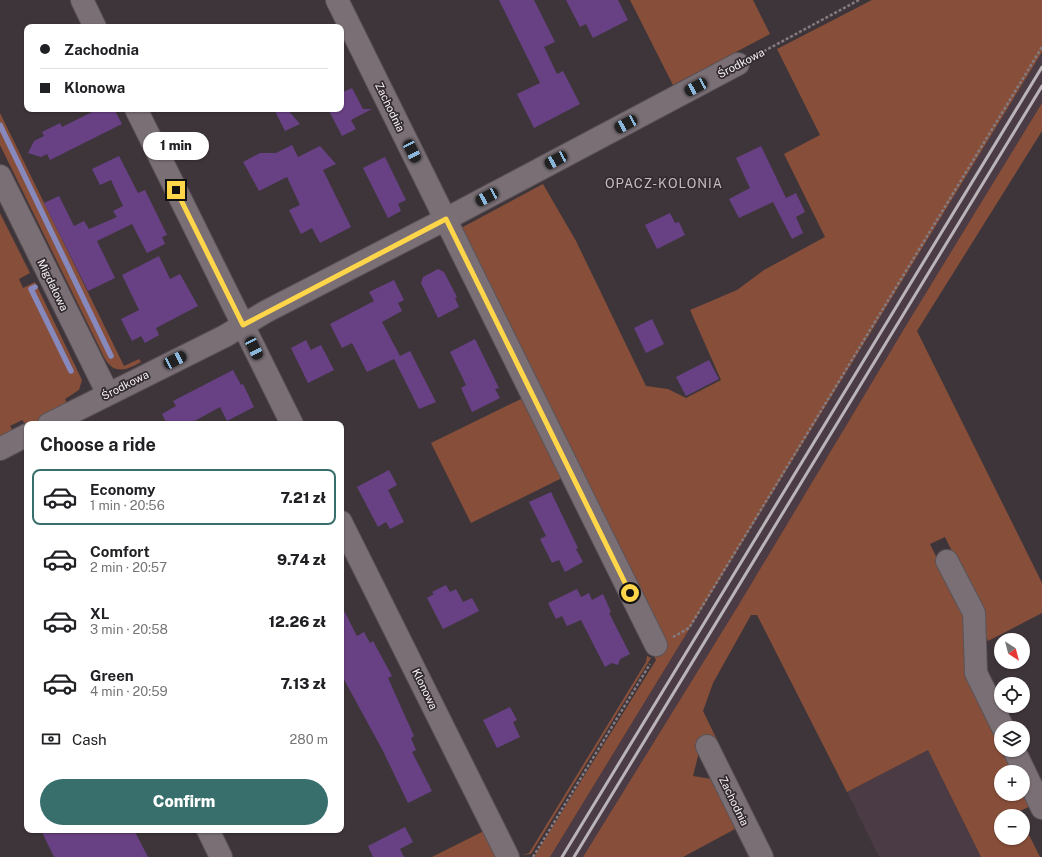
<!DOCTYPE html>
<meta charset="utf-8">
<style>
body{margin:0;font-family:"Public Sans",sans-serif;background:#f2f2f2;color:#202124;height:100vh;display:flex;flex-direction:column;font-size:15px;white-space:nowrap}
*{box-sizing:border-box;margin:0}
p{font-size:13px;color:#757577}
.icon{flex:none;width:22px;height:22px;fill:none;stroke:currentColor;stroke-width:2;stroke-linecap:round;stroke-linejoin:round}
.map{position:relative;flex:1;overflow:hidden}
.panel{position:absolute;left:24px;top:421px;width:320px;height:412px;display:flex;flex-direction:column;background:#fff;border-radius:8px;box-shadow:0 1px 3px #0004}
.panel>*{flex:none}
.banner{position:absolute;left:24px;top:24px;width:320px;height:88px;border-radius:8px;box-shadow:0 1px 3px #0004;display:grid;align-content:center;height:88px;padding:0 16px;background:#fff}
.needle{width:26px;rotate:144deg}
.buttons{position:absolute;left:994px;top:633px;display:grid;gap:8px}
.buttons a{display:grid;place-items:center;width:36px;height:36px;border-radius:50%;background:#fff;box-shadow:0 1px 3px #0004;font-size:20px}
.end{position:absolute;width:18px;height:18px;margin:-9px;border:5px solid #ffd54a;background:#111;box-shadow:0 0 0 2px #111}
.from{border-radius:50%}
.bubble{position:absolute;height:28px;border-radius:14px;background:#fff;box-shadow:0 1px 3px #0004;font-size:13px;font-weight:800;line-height:28px;text-align:center}
.car{position:absolute;width:12px;height:24px;margin:-12px -6px;border-radius:5px;box-shadow:0 0 3px 1px #0007;background:linear-gradient(#222 24%,#8ab4d8 0 40%,#222 0 76%,#8ab4d8 0 86%,#222 0)}
.banner b{display:flex;align-items:center;gap:14px;height:38px;font-size:15px}
.banner b+b{border-top:1px solid #e0e0e0}
.banner i{width:10px;height:10px;background:#202124}
ul{padding:0;list-style:none}
li{display:flex;align-items:center;gap:12px;height:56px;margin:0 8px 6px;padding:0 8px;border:2px solid transparent;border-radius:8px}
li div{flex:1}
li b{display:block;font-size:15px}
li em{font-style:normal;font-weight:800}
li.on{border-color:#386f6c}
li>.icon{width:36px;height:36px;stroke-width:1.5}
h2{padding:0 16px;font-size:18px;line-height:48px}
.pay{display:flex;align-items:center;gap:10px;height:44px;padding:0 16px;font-size:15px}
.pay p{margin-inline-start:auto}
.button{display:flex;gap:8px;margin-top:auto;padding:8px 16px}
.button a{flex:1;height:46px;border-radius:24px;background:#386f6c;color:#fff;font-size:16px;font-weight:800;line-height:46px;text-align:center}
.map>svg:first-child{display:block}
</style>
<div class="map">
<svg width="1042" height="857" viewBox="0 0 1042 857">
<rect width="100%" height="100%" fill="#3e353a"/>
<path fill="#4a3b44" d="M1042,52V103L907,324L738,606L583,857H550Z
M928,750L981,857H879L847,792Z"/>
<path fill="#874f3a" d="M630,0H753L770,34L673,85Z
M872,0H1042V52L550,857H534L656,660L461,228L543,184L576,241L646,386L668,389L686,398L721,380L690,310L737,290L764,270L825,237L784,154L820,135L777,49Z
M1042,103V131L917,331L1042,583V613L988,641L984,632L982,612L945,537L930,544L966,618L969,675L1001,740V750H1006L1017,772H1001V794H1023V785L1033,805L1018,812L1020,816H1001V838H1023V823L1040,857H981L928,750L847,792L757,615H751L713,683L703,711L774,857H769L701,744L693,776L712,779L737,828L683,857H583L738,606L907,324Z
M0,113L124,366L139,359L141,362C127,370 115,375 105,359L0,145Z
M0,213L30,273L19,279L23,288L35,282L82,380L79,390L65,399L68,406L32,424H27V426L22,420L10,426L13,431L0,440Z
M523,398L562,478L471,523L431,443Z
M647,656L651,658L531,854L522,855L529,853L646,662Z
M484,831L496,857H432Z"/>
<g fill="none" stroke-linecap="round" stroke-linejoin="round">
<path stroke="#8789bc" stroke-width="5.5" d="M0,125L111,356
M35,287L31,289L71,371"/>
</g>
<path fill="#684184" d="M499,0H534L555,42L544,47L557,74L563,71L580,104L534,128L517,94L540,83Z
M566,0H618L628,20L593,38L586,24L580,27Z
M352,88L363,109H372L351,120L356,129L342,136L328,109H341V93Z
M98,109H114L122,124L50,160L47,154L41,157L28,153L34,141L44,136L42,132L60,123L62,127Z
M274,109H287L300,124L285,131Z
M292,145L298,157L320,146L336,164L323,170L351,227L320,243L312,228L301,234L289,210L300,205L287,177L259,191L243,162L260,153H276Z
M761,146L786,198L796,193L805,212L796,217L803,233L792,239L773,202L739,218L729,199L750,188L736,158Z
M119,156L138,193L145,190L167,235L162,237L165,244L147,253L132,224L97,241L115,278L88,291L44,203L59,196L74,226L84,221L89,229L117,217L113,211L123,206L111,180L100,185L92,169Z
M385,157L406,200L398,204L401,211L388,218L363,168Z
M670,213L675,223L679,222L685,235L657,249L645,225Z
M159,256L170,279L180,274L198,306L156,328L159,335L145,343L141,336L132,341L121,319L139,310L122,275Z
M438,269L444,272L457,297L455,298L459,307L438,318L421,283L423,277Z
M394,280L404,300L398,303L402,311L382,322L400,356L410,351L436,402L419,409L394,359L367,372L352,343L342,348L330,324L374,301L369,292Z
M652,319L664,344L646,353L634,328Z
M475,339L499,388L495,389L500,398L472,412L461,388L466,385L450,352Z
M306,340L311,350L321,345L334,370L308,383L291,348Z
M709,360L719,379L686,396L676,377Z
M233,370L241,385L243,384L254,407L227,421L220,407L189,424H167L162,414L176,406L173,401Z
M389,470L397,485L388,490L404,522L390,529L386,522L378,527L357,487Z
M551,492L578,548L576,549L583,562L565,572L559,560L552,563L540,539L546,536L529,502Z
M446,585L450,592L456,589L463,602L472,598L479,611L443,629L427,598L434,594L432,592Z
M577,589L581,597L589,593L592,600L603,594L611,612L609,613L630,654L620,659L618,665L612,663L605,667L581,620L567,626L562,616L556,619L548,603Z
M341,605L357,636L364,632L370,643L373,641L392,676L388,678L414,736L411,738L416,750L412,752L432,791L408,803L383,751L341,674Z
M510,707L517,720L513,722L520,737L497,748L483,720Z
M405,827L413,842L400,849L404,857H373L368,846Z
M41,830H134L148,857H54Z"/>
<g fill="none" stroke-linecap="round" stroke-linejoin="round">
<g stroke="#5b5358" stroke-width="24">
<path id="minor" d="M82,0L95,27
M337,0L656,645
M136,109L292,424
M0,176L108,394
M49,424L225,336L267,311L446,219L738,64
M0,449L27,435
M341,522L508,857
M947,561L974,613L976,673L1003,728
M707,746L762,857
M1014,750L1042,808
M208,830L221,857"/>
</g>
<path stroke="#837b7f" stroke-width="2.5" stroke-dasharray="3 2" stroke-linecap="butt" d="M755,56L859,0
M673,637L689,628L700,610L1042,47
M533,857L650,664"/>
<use href="#minor" stroke="#796f75" stroke-width="22"/>
<path stroke="#bab4b8" stroke-width="3" d="M562,857L1042,67
M574,857L1042,86"/>
</g>
<g fill="none" stroke-linecap="round" stroke-linejoin="round">
<path stroke="#ffd54a" stroke-width="5" d="M176,190L243,325L446,219L630,593"/>
</g>
<g text-anchor="middle" dominant-baseline="central" stroke-width="3.5" stroke-linejoin="round" paint-order="stroke">
<g font-size="11" fill="#f6f1f4" stroke="#332b30">
<text transform="translate(741 63) rotate(-28)">Środkowa</text>
<text transform="translate(390 107) rotate(64)">Zachodnia</text>
<text transform="translate(53 285) rotate(64)">Migdałowa</text>
<text transform="translate(125 385) rotate(-27)">Środkowa</text>
<text transform="translate(425 689) rotate(64)">Klonowa</text>
<text transform="translate(734 801) rotate(64)">Zachodnia</text>
</g>
<g font-size="13" letter-spacing="1" fill="#c6bbc2" stroke="#332b30">
<text x="664" y="183">OPACZ-KOLONIA</text>
</g>
</g>
</svg>
<div class="buttons">
<a><svg class="needle" viewBox="-14 -14 28 28"><path d="M0-13l5 13h-10z" fill="#e53935"/><path d="M0 13l5-13h-10z" fill="#757577"/></svg></a>
<a><svg class="icon" aria-label="locate" viewBox="0 0 24 24"><circle cx="12" cy="12" r="6"/><path d="M12 2v4M12 18v4M2 12h4M18 12h4"/></svg></a>
<a><svg class="icon" aria-label="layers" viewBox="0 0 24 24"><path d="M12 4l9 5-9 5-9-5zM3 14l9 5 9-5"/></svg></a>
<a>+</a>
<a>−</a>
</div>
<i class="end from" style="left:630px;top:593px"></i>
<i class="end" style="left:176px;top:190px"></i>
<div class="bubble" style="left:143px;top:132px;width:66px">1 min</div>
<i class="car" style="left:696px;top:87px;rotate:242deg"></i>
<i class="car" style="left:626px;top:124px;rotate:242deg"></i>
<i class="car" style="left:412px;top:151px;rotate:154deg"></i>
<i class="car" style="left:556px;top:160px;rotate:242deg"></i>
<i class="car" style="left:487px;top:197px;rotate:242deg"></i>
<i class="car" style="left:254px;top:348px;rotate:154deg"></i>
<i class="car" style="left:175px;top:360px;rotate:63deg"></i>
<div class="banner">
<b><i class="from"></i>Zachodnia</b>
<b><i></i>Klonowa</b>
</div>
<section class="panel">
<h2>Choose a ride</h2>
<ul>
<li class="on"><svg class="icon" aria-label="car" viewBox="0 0 24 24"><path d="M5 17H2v-5l4-1 3-4h7l3 4 3 1v5h-3M9 17h6M6 11h13"/><circle cx="7" cy="17" r="2"/><circle cx="17" cy="17" r="2"/></svg><div><b>Economy</b><p>1 min · 20:56</p></div><em>7.21 zł</em></li>
<li><svg class="icon" aria-label="car" viewBox="0 0 24 24"><path d="M5 17H2v-5l4-1 3-4h7l3 4 3 1v5h-3M9 17h6M6 11h13"/><circle cx="7" cy="17" r="2"/><circle cx="17" cy="17" r="2"/></svg><div><b>Comfort</b><p>2 min · 20:57</p></div><em>9.74 zł</em></li>
<li><svg class="icon" aria-label="car" viewBox="0 0 24 24"><path d="M5 17H2v-5l4-1 3-4h7l3 4 3 1v5h-3M9 17h6M6 11h13"/><circle cx="7" cy="17" r="2"/><circle cx="17" cy="17" r="2"/></svg><div><b>XL</b><p>3 min · 20:58</p></div><em>12.26 zł</em></li>
<li><svg class="icon" aria-label="car" viewBox="0 0 24 24"><path d="M5 17H2v-5l4-1 3-4h7l3 4 3 1v5h-3M9 17h6M6 11h13"/><circle cx="7" cy="17" r="2"/><circle cx="17" cy="17" r="2"/></svg><div><b>Green</b><p>4 min · 20:59</p></div><em>7.13 zł</em></li>
</ul>
<div class="pay"><svg class="icon" aria-label="cash" viewBox="0 0 24 24"><path d="M3 7h18v10H3z"/><circle cx="12" cy="12" r="2"/></svg>Cash<p>280 m</p></div>
<div class="button"><a>Confirm</a></div>
</section>
</div>
